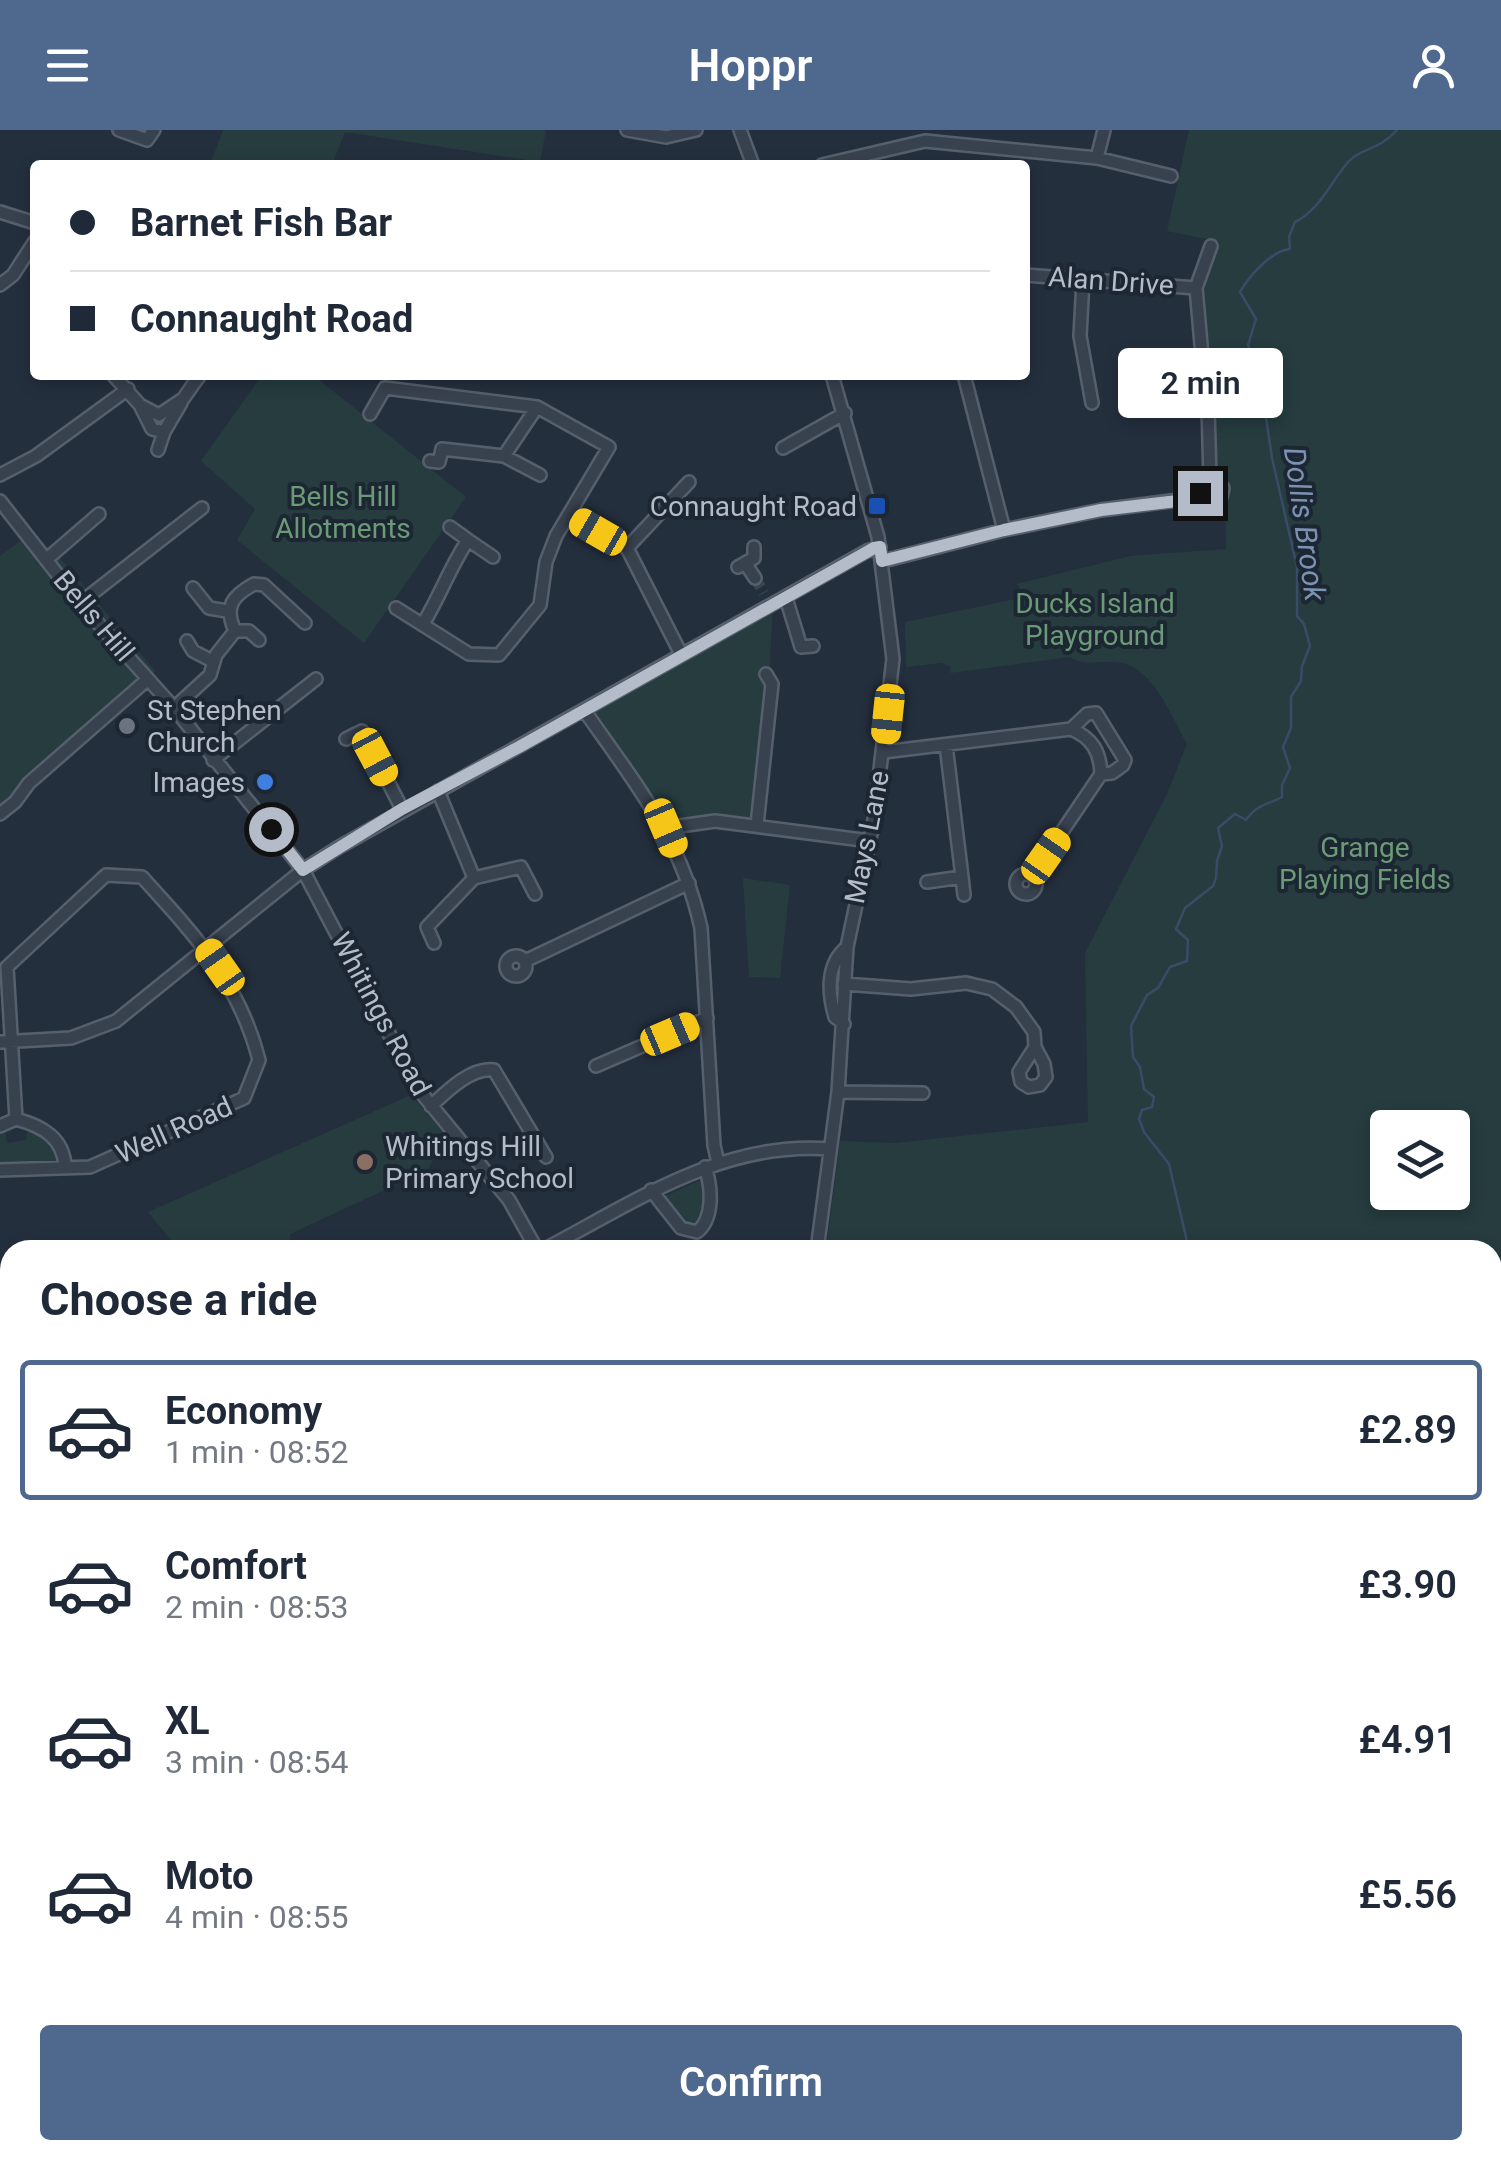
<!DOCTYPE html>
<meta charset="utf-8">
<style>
body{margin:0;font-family:Roboto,sans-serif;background:#f2f2f3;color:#1f2937;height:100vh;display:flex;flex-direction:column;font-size:38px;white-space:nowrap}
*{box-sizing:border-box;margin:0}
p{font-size:32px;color:#747a83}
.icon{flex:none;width:55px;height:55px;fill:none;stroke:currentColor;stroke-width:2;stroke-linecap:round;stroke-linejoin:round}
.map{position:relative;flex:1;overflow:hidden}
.side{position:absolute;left:0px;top:1110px;width:1502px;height:920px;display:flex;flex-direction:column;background:#fff;border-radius:30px 30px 0 0;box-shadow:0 5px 15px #0003}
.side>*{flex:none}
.banner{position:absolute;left:30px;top:30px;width:1000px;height:220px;border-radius:10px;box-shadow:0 5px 15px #0003;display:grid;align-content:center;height:220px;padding:0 40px;background:#fff}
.fabs{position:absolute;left:1370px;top:980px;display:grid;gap:20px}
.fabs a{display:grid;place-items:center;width:100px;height:100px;border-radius:10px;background:#fff;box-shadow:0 5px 15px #0003;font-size:50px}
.end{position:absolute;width:45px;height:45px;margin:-22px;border:12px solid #b4bcc9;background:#111;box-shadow:0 0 0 5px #111}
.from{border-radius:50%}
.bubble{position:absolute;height:70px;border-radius:10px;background:#fff;box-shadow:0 5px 15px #0003;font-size:32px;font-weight:600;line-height:70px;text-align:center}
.car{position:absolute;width:30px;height:60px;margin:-30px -15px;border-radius:12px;box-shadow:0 0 8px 2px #0007;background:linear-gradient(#f5c518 24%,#345 0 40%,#f5c518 0 76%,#345 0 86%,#f5c518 0)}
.banner b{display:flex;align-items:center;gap:35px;height:95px;font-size:38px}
.banner b+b{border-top:2px solid #e0e1e3}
.banner i{width:25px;height:25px;background:#1f2937}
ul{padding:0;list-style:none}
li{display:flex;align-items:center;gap:30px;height:140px;margin:0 20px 15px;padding:0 20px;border:5px solid transparent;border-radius:10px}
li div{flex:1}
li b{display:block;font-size:38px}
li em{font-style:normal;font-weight:600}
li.current{border-color:#4f688e}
li>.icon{width:90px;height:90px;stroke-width:1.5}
h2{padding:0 40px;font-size:45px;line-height:120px}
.button{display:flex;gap:20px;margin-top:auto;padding:20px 40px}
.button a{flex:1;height:115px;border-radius:10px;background:#4f688e;color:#fff;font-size:40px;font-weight:600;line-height:115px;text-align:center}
header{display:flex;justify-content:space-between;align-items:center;height:130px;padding:0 40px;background:#4f688e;color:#fff;font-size:45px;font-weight:600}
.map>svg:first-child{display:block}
</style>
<header><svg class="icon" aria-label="menu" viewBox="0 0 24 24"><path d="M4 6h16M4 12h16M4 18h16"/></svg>Hoppr<svg class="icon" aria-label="person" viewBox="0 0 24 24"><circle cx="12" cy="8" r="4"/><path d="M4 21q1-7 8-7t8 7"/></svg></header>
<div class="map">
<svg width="1501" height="2030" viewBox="0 0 1501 2030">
<rect width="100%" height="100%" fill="#242f3e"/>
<path fill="#263c3f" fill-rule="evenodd" d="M223,0H546L540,32L345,2L332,35H210Z
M1189,0H1501V1491L1493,1495L1492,1120H826L840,1011L896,1013L1088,992L1085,823L1167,664L1187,614C1171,586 1153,535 1116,532C1099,531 1084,536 1070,527L950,543L951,537L941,533L906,537L905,492L1025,467L1017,454L1130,426L1226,419L1225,359L1216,347L1203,257L1217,250L1213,236L1206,232L1201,158L1220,112L1167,101ZM1388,998H1452V1062H1388Z
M262,245H313L466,367L364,513L237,410L255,379L201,331Z
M23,409L61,429L155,541L0,674V426Z
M773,475L764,641L757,695L666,698L584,580Z
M743,748L790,755L780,848L749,847Z
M411,965L454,1015L437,1021L428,1040L290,1104V1120H179L148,1082Z
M28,995L51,1009L61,1030L57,1034H0V999L5,997L7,1013L26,1010Z
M701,1050C710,1062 706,1083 699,1096L687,1098L663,1067Z
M1501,1495V2030H1345L1343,2020H1492V1498Z
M10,1736V1821L0,1797V1740Z
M10,1906V2020H272L276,2030H0V1910Z
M279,2020H1219L1220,2030H283Z"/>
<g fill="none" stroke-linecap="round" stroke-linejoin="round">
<path stroke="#394c67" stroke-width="2.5" d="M1189,1120L1169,1034L1144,1002L1139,989L1142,980L1152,977L1154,967L1144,959L1140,937L1133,927L1131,896L1147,865L1158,858L1170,837L1187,831L1188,810L1176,799L1185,778L1213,756L1216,748L1217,731L1222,716L1218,698L1235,684L1246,690C1257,674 1268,675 1282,667V655L1290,638L1283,617L1291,598V567L1301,551L1302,536L1310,516L1304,494L1297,486V437L1272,328L1260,246L1248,215L1256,189L1240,162C1249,146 1271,121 1290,119L1289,107L1295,92C1320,80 1331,51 1349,31C1360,19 1381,19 1397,0
M1492,1743V1751
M1488,2020L1491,2030"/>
<path stroke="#3a4453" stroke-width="11" stroke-dasharray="11 5.5" stroke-linecap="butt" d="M755,448L764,463"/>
<g stroke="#565f6c" stroke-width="16">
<path id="minor" d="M119,0L147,10L154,0
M627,0L666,7L696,0
M740,0L753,35
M1097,28L1104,0
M822,35L925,11L1097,28L1171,46
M0,82L35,93
M1025,145L1196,158
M1083,150L1080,206L1092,273
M0,155L13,145L35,111
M1207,243L1203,237L1196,158L1211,116
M113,245L140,275L159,285L183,269L200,245
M964,245L1004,400
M140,275L152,299L164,302
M370,284L385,258L537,277L609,317L556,406L546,432L540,475L499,525L469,524L396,478
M783,318L845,283
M158,320L164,302L181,273
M504,326L537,277
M430,331L439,332L442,319L504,326L540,345
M0,345L36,326L128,259
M1202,367L1201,356L1210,349L1208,276
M0,371L80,473L174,578L303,740L418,959L509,1070L537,1120
M570,385L627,418L681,524
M468,410L493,427
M627,418L689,352
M47,429L99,384
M883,431L1004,400L1101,380L1202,367C1209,373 1213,373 1221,367L1223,358L1218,351L1210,349
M745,433L755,448
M738,437L754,428V417
M193,458L209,478L227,481
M786,468L801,517L813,516
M80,473L202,378
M423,494C440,466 450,437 468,410L450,397
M235,501C224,477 232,466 254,454L264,455L305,493
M187,511L193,521L214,532
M174,578L210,545L216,525L235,501H249L259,510
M584,580C635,653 681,708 701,798L714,1015L718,1033
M1071,599C1092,608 1100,621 1101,644
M346,609L362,601L402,679
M884,622L1071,599L1087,584L1096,583L1125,630L1123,635L1112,643L1101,644L1032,746
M213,630L316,549
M438,661L474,748
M0,684L15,672L29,653L148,549
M757,695L772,554L766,544
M666,698L715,691L870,711
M1016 754a10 10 0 1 1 20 0a10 10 0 1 1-20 0Z
M962,747L964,765
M927,752L962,747L946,615
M434,813L427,797L474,748L521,737L535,764
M506 836a10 10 0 1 1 20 0a10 10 0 1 1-20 0Z
M525,831L689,753
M844,854L911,859L966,853L992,859L1016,877L1034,902L1035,917L1019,942L1021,952L1029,957L1040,955L1046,947L1044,934L1035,917
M844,894L835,887C828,863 826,834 847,817
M0,912L71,908L116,891L303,740L339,717L867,421L880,417
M596,936L707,888
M838,962L923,963
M431,976C447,961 471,937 494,940L546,1027
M16,989C42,996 64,1008 65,1037
M0,996L16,989L7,837L106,745L142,747C194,804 239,852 259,930L244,968L90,1037L0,1040
M651,1060L681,1098L697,1102C714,1089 712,1057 705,1037
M543,1120C633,1073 723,1010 830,1019
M817,1120L838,962L847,817L874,690L893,529L878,407L832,245
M0,1158L10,1157
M0,1186L10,1362L0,1363
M0,1462H10
M0,1528L10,1524
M0,1612L10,1619
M1219,2030V2020"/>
</g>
<use href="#minor" stroke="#38414e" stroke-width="11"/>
</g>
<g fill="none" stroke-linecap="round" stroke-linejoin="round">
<path stroke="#b4bcc9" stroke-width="12" d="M271,699L303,740L402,679L519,617L874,418L880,417L882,431L1004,400L1101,380L1194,369L1202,366L1200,363"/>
</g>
<rect fill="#1a4fb4" stroke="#1d2633" stroke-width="4" x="867" y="366" width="20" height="20" rx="5"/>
<circle fill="#6b7280" stroke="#1d2633" stroke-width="4" cx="127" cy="596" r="10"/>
<circle fill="#3f7fe0" stroke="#1d2633" stroke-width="4" cx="265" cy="652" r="10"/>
<circle fill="#8d6e63" stroke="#1d2633" stroke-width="4" cx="365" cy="1032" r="10"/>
<g text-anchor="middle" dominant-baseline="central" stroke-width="8" stroke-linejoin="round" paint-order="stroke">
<g font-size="28" fill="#b4bcc9" stroke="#1d2633">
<text transform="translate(1111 151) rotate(4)">Alan Drive</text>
<text transform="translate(94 486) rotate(50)">Bells Hill</text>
<text transform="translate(867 707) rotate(-79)">Mays Lane</text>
<text transform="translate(381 884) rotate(62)">Whitings Road</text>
<text transform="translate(174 1000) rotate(-24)">Well Road</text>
</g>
<g font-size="28" fill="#6b9a76" stroke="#1d2633">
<text x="343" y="366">Bells Hill<tspan x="343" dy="32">Allotments</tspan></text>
<text x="1095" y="473">Ducks Island<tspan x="1095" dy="32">Playground</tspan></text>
<text x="1365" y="717">Grange<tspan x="1365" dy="32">Playing Fields</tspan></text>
</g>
<g font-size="28" fill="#b4bcc9" stroke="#1d2633" text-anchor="end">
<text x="857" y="376">Connaught Road</text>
<text x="147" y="580" text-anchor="start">St Stephen<tspan x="147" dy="32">Church</tspan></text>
<text x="245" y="652">Images</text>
<text x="385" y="1016" text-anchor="start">Whitings Hill<tspan x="385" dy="32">Primary School</tspan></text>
</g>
<g font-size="30" font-style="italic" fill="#7c92b1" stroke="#1d2633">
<text transform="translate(1305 394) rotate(82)">Dollis Brook</text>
</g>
</g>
</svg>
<div class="fabs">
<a><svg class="icon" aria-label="layers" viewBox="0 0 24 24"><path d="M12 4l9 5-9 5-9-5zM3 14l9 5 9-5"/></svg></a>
</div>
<i class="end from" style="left:271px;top:699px"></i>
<i class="end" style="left:1200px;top:363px"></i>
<div class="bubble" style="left:1118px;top:218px;width:165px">2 min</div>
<i class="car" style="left:598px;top:402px;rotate:300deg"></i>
<i class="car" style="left:888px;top:584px;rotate:186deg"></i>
<i class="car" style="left:375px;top:627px;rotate:152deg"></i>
<i class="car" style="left:666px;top:698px;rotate:157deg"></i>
<i class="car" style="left:1046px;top:726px;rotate:35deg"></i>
<i class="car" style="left:220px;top:837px;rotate:325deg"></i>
<i class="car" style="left:670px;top:904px;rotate:67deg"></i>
<div class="banner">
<b><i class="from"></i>Barnet Fish Bar</b>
<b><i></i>Connaught Road</b>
</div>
<section class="side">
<h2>Choose a ride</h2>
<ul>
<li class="current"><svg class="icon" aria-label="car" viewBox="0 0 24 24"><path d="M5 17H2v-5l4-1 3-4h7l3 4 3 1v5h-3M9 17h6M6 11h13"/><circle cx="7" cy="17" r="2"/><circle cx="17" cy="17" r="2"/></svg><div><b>Economy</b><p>1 min · 08:52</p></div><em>£2.89</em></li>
<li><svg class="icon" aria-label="car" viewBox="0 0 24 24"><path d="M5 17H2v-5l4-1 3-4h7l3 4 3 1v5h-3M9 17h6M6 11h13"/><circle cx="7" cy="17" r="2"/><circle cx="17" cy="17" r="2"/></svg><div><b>Comfort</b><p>2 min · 08:53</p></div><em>£3.90</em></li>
<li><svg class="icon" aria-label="car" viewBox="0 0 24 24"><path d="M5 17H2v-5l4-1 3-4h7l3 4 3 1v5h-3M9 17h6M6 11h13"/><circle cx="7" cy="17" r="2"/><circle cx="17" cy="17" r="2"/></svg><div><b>XL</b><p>3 min · 08:54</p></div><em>£4.91</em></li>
<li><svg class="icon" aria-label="car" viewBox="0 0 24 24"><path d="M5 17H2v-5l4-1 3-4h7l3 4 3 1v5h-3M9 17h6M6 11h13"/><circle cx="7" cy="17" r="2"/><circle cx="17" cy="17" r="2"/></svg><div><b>Moto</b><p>4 min · 08:55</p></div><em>£5.56</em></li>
</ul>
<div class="button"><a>Confirm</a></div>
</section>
</div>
